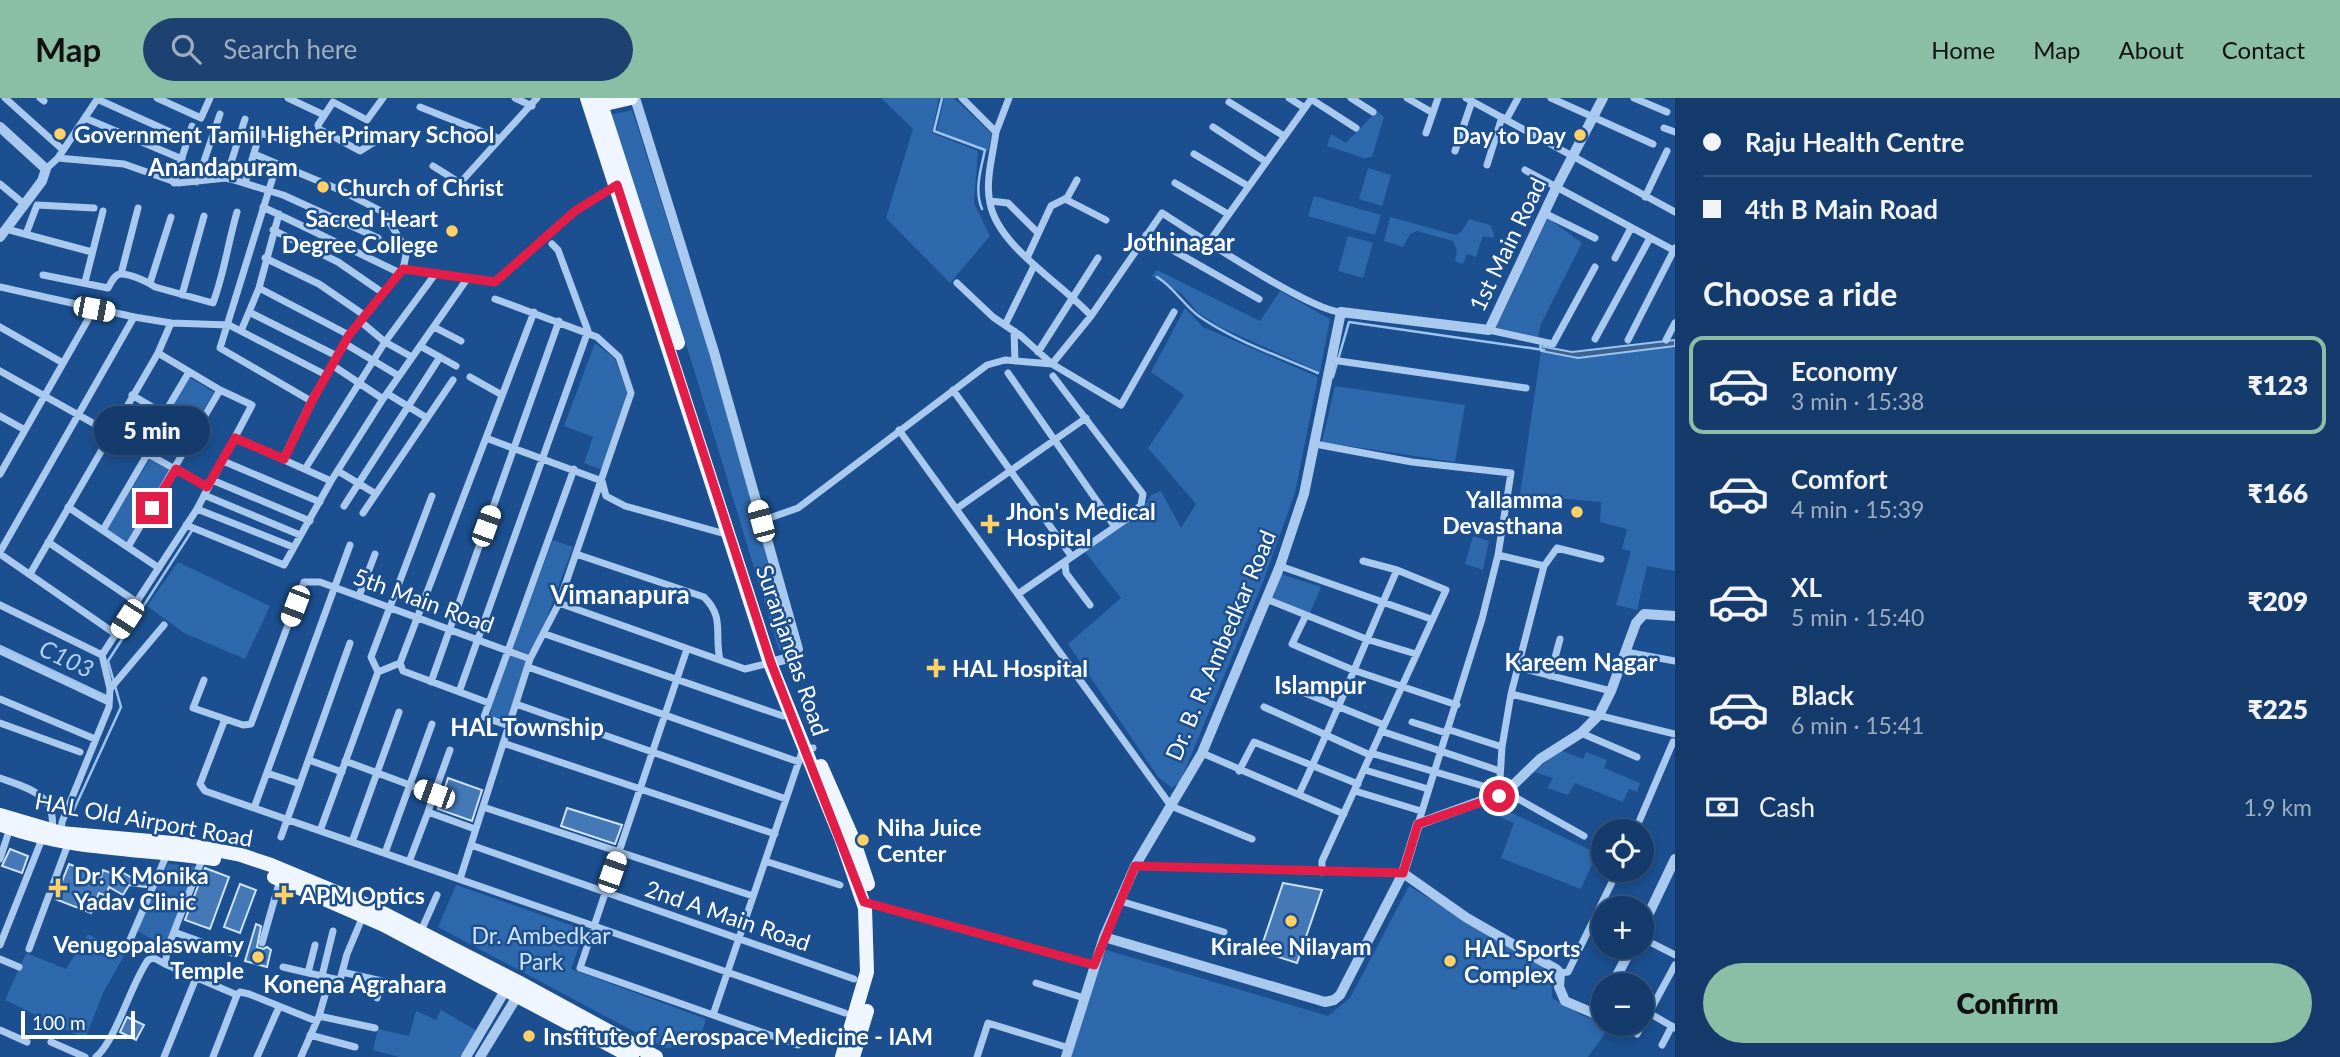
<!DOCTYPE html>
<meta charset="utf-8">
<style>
body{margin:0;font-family:Lato,sans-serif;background:#1d4271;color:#f1f3f6;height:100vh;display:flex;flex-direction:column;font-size:26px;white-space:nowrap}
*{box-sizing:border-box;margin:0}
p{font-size:23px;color:#9dadc1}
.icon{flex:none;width:38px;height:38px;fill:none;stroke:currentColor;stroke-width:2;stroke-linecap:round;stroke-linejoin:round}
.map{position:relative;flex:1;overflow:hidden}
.drawer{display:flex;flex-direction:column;background:#143b6b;width:665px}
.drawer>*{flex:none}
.guide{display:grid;align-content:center;height:154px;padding:0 28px;background:#143b6b}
.tools{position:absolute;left:1591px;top:721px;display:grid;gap:14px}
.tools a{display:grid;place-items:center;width:63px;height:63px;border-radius:50%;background:#143b6b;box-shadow:0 4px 10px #0003,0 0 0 2px #33557e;font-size:35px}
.scale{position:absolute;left:21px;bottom:18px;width:114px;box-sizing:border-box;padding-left:7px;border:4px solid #fff;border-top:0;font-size:19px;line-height:24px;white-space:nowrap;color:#fff;-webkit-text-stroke:5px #1b4f8f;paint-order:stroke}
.end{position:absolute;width:32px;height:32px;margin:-16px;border:9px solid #e11d48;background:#fff;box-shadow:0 0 0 4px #fff}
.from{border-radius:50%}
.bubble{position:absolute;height:49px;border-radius:24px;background:#143b6b;box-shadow:0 4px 10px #0003,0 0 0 2px #33557e;font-size:23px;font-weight:800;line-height:49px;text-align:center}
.car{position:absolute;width:21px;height:42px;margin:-21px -10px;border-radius:9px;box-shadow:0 0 5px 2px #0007;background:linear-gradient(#fff 24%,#345 0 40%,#fff 0 76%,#345 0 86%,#fff 0)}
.guide b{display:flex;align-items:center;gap:24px;height:66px;font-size:26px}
.guide b+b{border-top:2px solid #33557e}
.guide i{width:18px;height:18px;background:#f1f3f6}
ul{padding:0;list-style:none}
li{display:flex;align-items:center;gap:21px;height:98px;margin:0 14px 10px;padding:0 14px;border:4px solid transparent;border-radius:14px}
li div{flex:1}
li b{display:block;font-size:26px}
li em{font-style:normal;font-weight:800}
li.active{border-color:#8abfa5}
li>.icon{width:63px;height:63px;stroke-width:1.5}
h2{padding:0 28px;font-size:32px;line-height:84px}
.pay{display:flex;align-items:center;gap:18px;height:77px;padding:0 28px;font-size:26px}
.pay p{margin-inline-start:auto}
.primary-button{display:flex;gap:14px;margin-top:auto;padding:14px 28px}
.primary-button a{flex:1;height:80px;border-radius:42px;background:#8abfa5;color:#111;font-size:28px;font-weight:800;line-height:80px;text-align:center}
header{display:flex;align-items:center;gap:42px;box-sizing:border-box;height:98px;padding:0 35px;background:#8abfa5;color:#111}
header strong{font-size:33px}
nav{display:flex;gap:38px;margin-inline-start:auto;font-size:24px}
.search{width:490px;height:63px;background:#1d4271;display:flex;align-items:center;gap:18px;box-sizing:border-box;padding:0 24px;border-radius:38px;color:#9dadc1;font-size:26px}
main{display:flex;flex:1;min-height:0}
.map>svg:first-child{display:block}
</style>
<header>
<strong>Map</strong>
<div class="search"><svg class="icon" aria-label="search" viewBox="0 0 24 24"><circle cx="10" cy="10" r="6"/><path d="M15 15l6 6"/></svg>Search here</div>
<nav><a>Home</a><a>Map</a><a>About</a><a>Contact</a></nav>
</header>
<main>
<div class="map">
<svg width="1675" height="959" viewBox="0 0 1675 959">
<rect width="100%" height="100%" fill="#1b4f8f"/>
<path fill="#2e69ad" d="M881,0H939L932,35L978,53L974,105L990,138L950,185L886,120L913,31Z
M944,0H954L992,36L988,53L937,32Z
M632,12L709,254L793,549L788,555L779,552L691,262L610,17Z
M1377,13L1384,19L1372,59L1364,60L1327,48L1331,36L1346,45Z
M1368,70L1391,77L1382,108L1359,101Z
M1314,98L1381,117L1375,137L1308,118Z
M1390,119L1456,137L1462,133L1469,121L1490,127L1494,136L1493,140L1483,138L1476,159L1467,156L1463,166L1455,163L1457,152L1453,143L1417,133L1410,136L1403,149L1384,143Z
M1548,120L1582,145L1541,226L1538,239L1496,230Z
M1348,138L1373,145L1363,180L1338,173Z
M1157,172L1260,223L1280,193L1330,221L1320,274L1222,230L1198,215L1181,195L1152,178Z
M1185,210L1203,229L1318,279L1295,395L1263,484L1180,684L1172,690L1158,679L1068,546L1121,500L1085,454L1138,418L1151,397L1161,393L1181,430L1196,406L1148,350L1184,297L1151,274Z
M595,245L615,261L627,294L602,372L584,365L593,339L564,328Z
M1675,248V473L1647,468L1637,512L1616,507L1631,453L1622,451L1627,431L1600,424L1601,404L1520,397L1541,253L1578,260Z
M189,279L214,294L192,331L167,316Z
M1335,288L1465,307L1455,364L1322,344Z
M150,361L171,373L128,444L107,431Z
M1473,438L1489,443L1483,472L1465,466Z
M553,442L573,449L542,533L528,556L512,550Z
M178,464L270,508L245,561L184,535L147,508Z
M1278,475L1321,489L1310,515L1269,498Z
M509,557L526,564L506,625L491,618L490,606Z
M1560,652L1583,661L1586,654L1607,662L1604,670L1640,685L1637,694L1629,691L1623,704L1575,685L1568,697L1547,690L1553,680L1534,674Z
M1497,708L1597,755L1581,791L1501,760L1514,725L1493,716Z
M168,766L196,768L165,848L137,833Z
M456,787L585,832L571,871L706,921L698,947L665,950L438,829Z
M1409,788L1551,874L1552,900L1583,918L1603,923V926H1612L1588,959H1071L1103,851L1328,918L1350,900Z
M88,836L125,856L103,895L85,941L5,902L26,855L66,871Z
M441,912L479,934L463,959H399L373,952L378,931L409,938L416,913L436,922Z"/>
<path fill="#3c6290" stroke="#9cc4f0" stroke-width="2" d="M1675,242V248L1578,260L1541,253L1540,248L1572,254Z"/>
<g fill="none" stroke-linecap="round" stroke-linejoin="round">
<path stroke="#9cc4f0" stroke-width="2.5" d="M942,0L934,33L985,52C981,70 974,93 982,111
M1157,179C1175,190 1184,208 1200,219C1235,243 1279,258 1318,275
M1333,279L1349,224L1544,252
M0,548L106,598
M71,718L121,609L108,563L193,431"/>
</g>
<path fill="#4478b7" stroke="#cfe3fa" stroke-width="2" d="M448,680L482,692L472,723L438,711Z
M567,710L622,727L615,746L561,728Z
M10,751L28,758L22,775L2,768Z
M69,766L101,779L103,772L119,778L122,774L134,781V776L151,777L146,789L129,787L123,797L109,789L106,798L99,795L91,815L55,801Z
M205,770L229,779L210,831L185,822Z
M1283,785L1322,792L1297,865L1260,853Z
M240,786L256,792L240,835L224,829Z
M256,826L261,828L257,849L263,851L267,849L271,852L267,869L245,863Z
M127,919L144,927L136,942L120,934Z"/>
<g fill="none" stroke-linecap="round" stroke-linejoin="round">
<path stroke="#a9c9ee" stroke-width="7" d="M5,0L63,52
M40,0L44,3
M157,0L201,20L210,0
M288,0L324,17
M515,0L532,8
M962,0L996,34C993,56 985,84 990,105C998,149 1063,186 1091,218
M1289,0L1305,10
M1351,0L1373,14
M1407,0L1433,15
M1466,0L1675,114
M1551,0L1653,46
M1634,0L1667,14
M97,1L188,42
M1311,1L1356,30
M1229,4L1284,38
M420,9L498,40
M85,20L182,61
M1506,22L1518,0
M1213,29L1265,63
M1664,30L1675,34
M996,34L1009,0
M1426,35L1438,0
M379,41L360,53L319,31L318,27L333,4L367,22L383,0
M1455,53L1472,3
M254,56L340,92L383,114L403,146L406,157L403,171
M1194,56L1248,88
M58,60L124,66L178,85L226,80L234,82L283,97L378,140
M277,66L220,250L311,303
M1487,67L1502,19
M433,68L460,85L537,0
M46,71L58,60L98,0
M1525,72L1675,153
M226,80L245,21
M197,84L220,16
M174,85L192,28
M245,85L260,35L286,42
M1175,85L1228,116
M0,86L24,106
M1645,99L1667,53
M1065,101L1106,122
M990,103L1008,105L1038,135
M263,109L400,175
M1544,115L1595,140
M6,131L92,154
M273,132L338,164L383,195
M26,136L37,107L94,110
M1146,137L1259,201
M1209,144L1312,0
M265,160L319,186L364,217
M1027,160L1051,108L1067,100L1077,82
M1615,160L1631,130
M121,176L138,110
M43,177L108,190C111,185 114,177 120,176C129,175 148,184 155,189L213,205C224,176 228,145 237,114
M85,184L103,113
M150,185L171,119
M957,185L993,219L1021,238L1052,266L1121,307L1174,214
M0,189L134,219L171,225L229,227L326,277
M259,190L349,237
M182,197L204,118
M249,214L337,258
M360,223L385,244L412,259
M1005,227L1034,168
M0,229L63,265
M434,229L461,243
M1489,232L1553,246L1595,169
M241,233L259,190L279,116
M1014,233L1015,263
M1595,241L1650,140
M1628,242L1675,150
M1666,242L1675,225
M344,245L399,278
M420,248L456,268
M1038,254L1098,160
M1332,262L1526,290
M1052,266L1091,218L1162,115C1194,135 1312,214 1341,214
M332,267L383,301
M0,273L207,389
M1008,275L1115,429
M470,279L502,297
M953,292L1072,459
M388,296L427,320
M132,297L196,335
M164,316L189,274
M0,318L25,332
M899,332L1171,708L1252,741
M235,340L331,383
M486,340L602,383L606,398L625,408L729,437
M1315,346L1412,364L1511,375L1498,457L1482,521L1418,726
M283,361L311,303L349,237L403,171L495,184L575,113L617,87
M223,363L320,404
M305,371L385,244L436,175
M338,373L376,396
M0,376L94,211
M212,382L310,423
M204,397L300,437
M344,408L440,259
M68,409L159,470
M197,411L293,449
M956,411L1086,320
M363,415L453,282
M761,423L798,410L987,267L1005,262L1052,266
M186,427L284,467L331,383L383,301L467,181
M103,432L148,355
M48,444L138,505
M128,449L220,292
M0,454L134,219
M0,456L117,537
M576,456L704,499C725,520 714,535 720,562
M1498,457L1544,468L1511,596L1502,649L1499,697
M1065,465L1066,475L1090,507
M1280,468L1431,521
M1544,468L1557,450L1601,461
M30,476L158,255L171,225
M1018,496L1128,420L1141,407L1143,396L1053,278
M359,498L375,456
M1266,501L1366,541L1416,556
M559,505L745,571L770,565
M0,507L102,557
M1306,517L1292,546L1353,572L1457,607
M545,536L783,618
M687,551L580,870L798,947
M0,553L109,604
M1626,554L1675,563
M400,565L403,573L489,605
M528,569L799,664
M1520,570L1611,593
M378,574L400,565L534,214
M1550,578L1560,541
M204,582L193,610L243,627L251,626L304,484H320L530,561
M431,584L559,223
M1290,589L1384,627
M110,591L164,527
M459,594L588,233L558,152L552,146
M1511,596L1675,636
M0,601L95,641
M516,606L786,701
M1264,609L1370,657
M225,621L200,686L205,693L845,915
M1412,624L1446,635
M0,625L80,654
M509,628L484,619L574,371
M1447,631L1502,649
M1381,633L1500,673
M1581,635L1637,659
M503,645L775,736
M1202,655L1344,716
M1371,655L1500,693
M309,662L342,674
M345,663L434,696L428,714L475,731
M1365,672L1428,691
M1239,673L1254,644L1358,686
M267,675L300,686
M0,680C27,690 57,696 52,732
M1355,693L1421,713
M1506,694L1584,738
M434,696L450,652
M1299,696C1334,623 1364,547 1397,472
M483,709L753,798
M254,710L350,447
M320,733L378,574L371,559L432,398
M1635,733L1673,644
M61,734L62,724L109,609L110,591L102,557L197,411L252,307L220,292L158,255
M281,739L350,545
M352,744L399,614
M471,747L854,881
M385,755L432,626
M203,759L168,849L165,866L237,897L240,894L249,896L316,923
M0,761L10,730
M765,763L840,787
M409,764L428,714
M1135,768L1403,775
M1322,774V763L1446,492L1397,472L1363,463
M460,781L530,561L559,505L631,295L619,259L597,239L495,201
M1120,803L1224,834
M864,804L1094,867
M421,833L437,797
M174,834L232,855
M1642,840L1675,857
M262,845L280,782
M0,847L42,741
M127,849L167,756
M29,851L68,746
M0,861L19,869
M1675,867L1649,915L1675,930
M283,869L330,880
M342,874L382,883L377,900
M308,875L315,847
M1560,875L1568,874L1618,772
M322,878L333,833
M1036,885L1084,900
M713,917L803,651L813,650
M319,918L375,930
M0,932L27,944
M1637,936L1649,915
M310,937L355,949
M51,944L85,959
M1662,947L1672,928
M96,959C116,942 130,888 148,862L154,860L165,866
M164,959L196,880
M213,959L237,897
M257,959L279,909
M301,959L319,918L330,880L340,882L347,856L363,818
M977,959L988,925L1069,950"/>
<path stroke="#a9c9ee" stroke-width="10" d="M635,0L714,254L798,551L785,561L770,565
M0,29L46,71L42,83L0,139
M1403,775L1467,820L1556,871L1560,875L1559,889L1565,903L1593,915L1600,912L1603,905
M1642,830L1675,761
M1104,839L1325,904L1334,902L1340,897L1403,775L1418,726L1506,694L1540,661L1581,635L1599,617L1611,593L1636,525L1644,516L1675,518
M1612,887L1632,849
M466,959L506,891
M480,959L518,897
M1066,959L1104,839L1135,768L1202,655L1280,468L1304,396L1341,214L1489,232L1556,90L1603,0"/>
<path stroke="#f0f6ff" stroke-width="14" d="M587,0L770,565L841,740L865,810L867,874L842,959
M599,0L678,245
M592,9L631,0
M821,668L853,741L868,786
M0,717L61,735L184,746L241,757L271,767L367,807L518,884L656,959
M4,728C74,753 142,750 214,761
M274,779L384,827L632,959
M853,959L867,913"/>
</g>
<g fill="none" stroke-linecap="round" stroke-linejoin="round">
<path stroke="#e11d48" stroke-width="9" d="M152,410L176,371L207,389L235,340L284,361L312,303L349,237L403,171L495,184L575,113L617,87L771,565L864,804L1094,867L1135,768L1403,775L1418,726L1499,698"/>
</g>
<g fill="#ffd166" stroke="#1b4f8f" stroke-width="2.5">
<circle cx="60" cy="36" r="7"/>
<circle cx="1580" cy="37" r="7"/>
<circle cx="323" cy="89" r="7"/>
<circle cx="452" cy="133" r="7"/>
<circle cx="1577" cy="414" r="7"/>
<path d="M986.5 415.5h7v7h7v7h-7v7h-7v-7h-7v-7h7z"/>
<path d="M932.5 559.5h7v7h7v7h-7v7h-7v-7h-7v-7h7z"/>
<circle cx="863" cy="742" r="7"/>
<path d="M54.5 779.5h7v7h7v7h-7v7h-7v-7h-7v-7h7z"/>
<path d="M280.5 786.5h7v7h7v7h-7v7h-7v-7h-7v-7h7z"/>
<circle cx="1291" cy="823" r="7"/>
<circle cx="258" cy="859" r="7"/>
<circle cx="1450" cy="863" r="7"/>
<circle cx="529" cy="938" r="7"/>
</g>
<g text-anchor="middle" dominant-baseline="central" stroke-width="5" stroke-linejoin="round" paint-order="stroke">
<g font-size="23" font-weight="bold" fill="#fff" stroke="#1b4f8f" text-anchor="start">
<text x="74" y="36">Government Tamil Higher Primary School</text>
<text x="1566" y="37" text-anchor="end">Day to Day</text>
<text x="337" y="89">Church of Christ</text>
<text x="438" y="120" text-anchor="end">Sacred Heart<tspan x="438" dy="26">Degree College</tspan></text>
<text x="1563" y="401" text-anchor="end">Yallamma<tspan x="1563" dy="26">Devasthana</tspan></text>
<text x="1006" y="413">Jhon's Medical<tspan x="1006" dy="26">Hospital</tspan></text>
<text x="952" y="570">HAL Hospital</text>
<text x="877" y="729">Niha Juice<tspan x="877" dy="26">Center</tspan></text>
<text x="74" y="777">Dr. K Monika<tspan x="74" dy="26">Yadav Clinic</tspan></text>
<text x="300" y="797">APM Optics</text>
<text x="244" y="846" text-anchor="end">Venugopalaswamy<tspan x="244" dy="26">Temple</tspan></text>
<text x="1291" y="848" text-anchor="middle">Kiralee Nilayam</text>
<text x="1464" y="850">HAL Sports<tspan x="1464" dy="26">Complex</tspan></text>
<text x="543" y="938">Institute of Aerospace Medicine - IAM</text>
</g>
<g font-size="23" fill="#fff" stroke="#1b4f8f">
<text transform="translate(1507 146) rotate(-64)">1st Main Road</text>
<text transform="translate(424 502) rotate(20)">5th Main Road</text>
<text transform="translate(1220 547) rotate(-67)">Dr. B. R. Ambedkar Road</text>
<text transform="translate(793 552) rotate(71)">Suranjandas Road</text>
<text transform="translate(144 721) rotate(10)">HAL Old Airport Road</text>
<text transform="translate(728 817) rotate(19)">2nd A Main Road</text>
</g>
<g font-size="23" fill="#cfe3fa" stroke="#1b4f8f">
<text x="541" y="837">Dr. Ambedkar<tspan x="541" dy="26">Park</tspan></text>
</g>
<g font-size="24" font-weight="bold" fill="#fff" stroke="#1b4f8f">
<text x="223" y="68">Anandapuram</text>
<text x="1179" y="143">Jothinagar</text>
<text x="1581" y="563">Kareem Nagar</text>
<text x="1320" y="586">Islampur</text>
<text x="527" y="628">HAL Township</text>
<text x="355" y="885">Konena Agrahara</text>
</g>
<g font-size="24" font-style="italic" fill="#b5d3f5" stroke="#1b4f8f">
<text transform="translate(67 560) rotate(25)">C103</text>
</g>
<g font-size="26" font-weight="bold" fill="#fff" stroke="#1b4f8f">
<text x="620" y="496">Vimanapura</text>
</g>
</g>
</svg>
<div class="tools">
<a><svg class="icon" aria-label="locate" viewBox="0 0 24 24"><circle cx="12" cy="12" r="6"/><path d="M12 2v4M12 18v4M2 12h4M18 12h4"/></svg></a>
<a>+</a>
<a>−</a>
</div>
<div class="scale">100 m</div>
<i class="end from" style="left:1499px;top:698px"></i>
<i class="end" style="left:152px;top:410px"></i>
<div class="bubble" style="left:94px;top:308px;width:116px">5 min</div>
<i class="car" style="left:94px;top:211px;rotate:101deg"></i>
<i class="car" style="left:761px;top:423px;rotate:345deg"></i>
<i class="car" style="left:486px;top:428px;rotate:20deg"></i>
<i class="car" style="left:295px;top:508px;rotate:201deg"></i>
<i class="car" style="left:127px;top:521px;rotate:213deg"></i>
<i class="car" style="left:434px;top:696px;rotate:290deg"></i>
<i class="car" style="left:612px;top:774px;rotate:19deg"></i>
</div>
<section class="drawer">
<div class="guide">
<b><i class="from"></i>Raju Health Centre</b>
<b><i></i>4th B Main Road</b>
</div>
<h2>Choose a ride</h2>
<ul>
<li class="active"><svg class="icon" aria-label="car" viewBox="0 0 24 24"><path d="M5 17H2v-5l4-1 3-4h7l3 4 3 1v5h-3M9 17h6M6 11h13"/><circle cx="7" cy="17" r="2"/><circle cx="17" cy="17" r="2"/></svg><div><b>Economy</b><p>3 min · 15:38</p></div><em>₹123</em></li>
<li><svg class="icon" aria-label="car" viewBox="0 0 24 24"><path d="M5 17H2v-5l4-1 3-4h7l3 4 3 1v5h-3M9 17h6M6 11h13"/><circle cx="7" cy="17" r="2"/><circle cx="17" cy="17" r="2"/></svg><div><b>Comfort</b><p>4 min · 15:39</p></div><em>₹166</em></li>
<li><svg class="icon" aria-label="car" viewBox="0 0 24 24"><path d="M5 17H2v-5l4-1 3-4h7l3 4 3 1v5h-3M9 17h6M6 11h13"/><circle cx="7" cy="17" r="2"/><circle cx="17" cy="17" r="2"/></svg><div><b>XL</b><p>5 min · 15:40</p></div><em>₹209</em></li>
<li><svg class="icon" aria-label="car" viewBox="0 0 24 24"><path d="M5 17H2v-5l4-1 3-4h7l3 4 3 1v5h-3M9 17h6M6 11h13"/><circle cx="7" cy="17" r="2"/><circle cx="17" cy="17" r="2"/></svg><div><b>Black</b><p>6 min · 15:41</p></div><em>₹225</em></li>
</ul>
<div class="pay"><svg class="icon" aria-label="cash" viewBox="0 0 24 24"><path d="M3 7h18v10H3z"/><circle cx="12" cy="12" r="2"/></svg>Cash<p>1.9 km</p></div>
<div class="primary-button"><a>Confirm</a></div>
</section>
</main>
